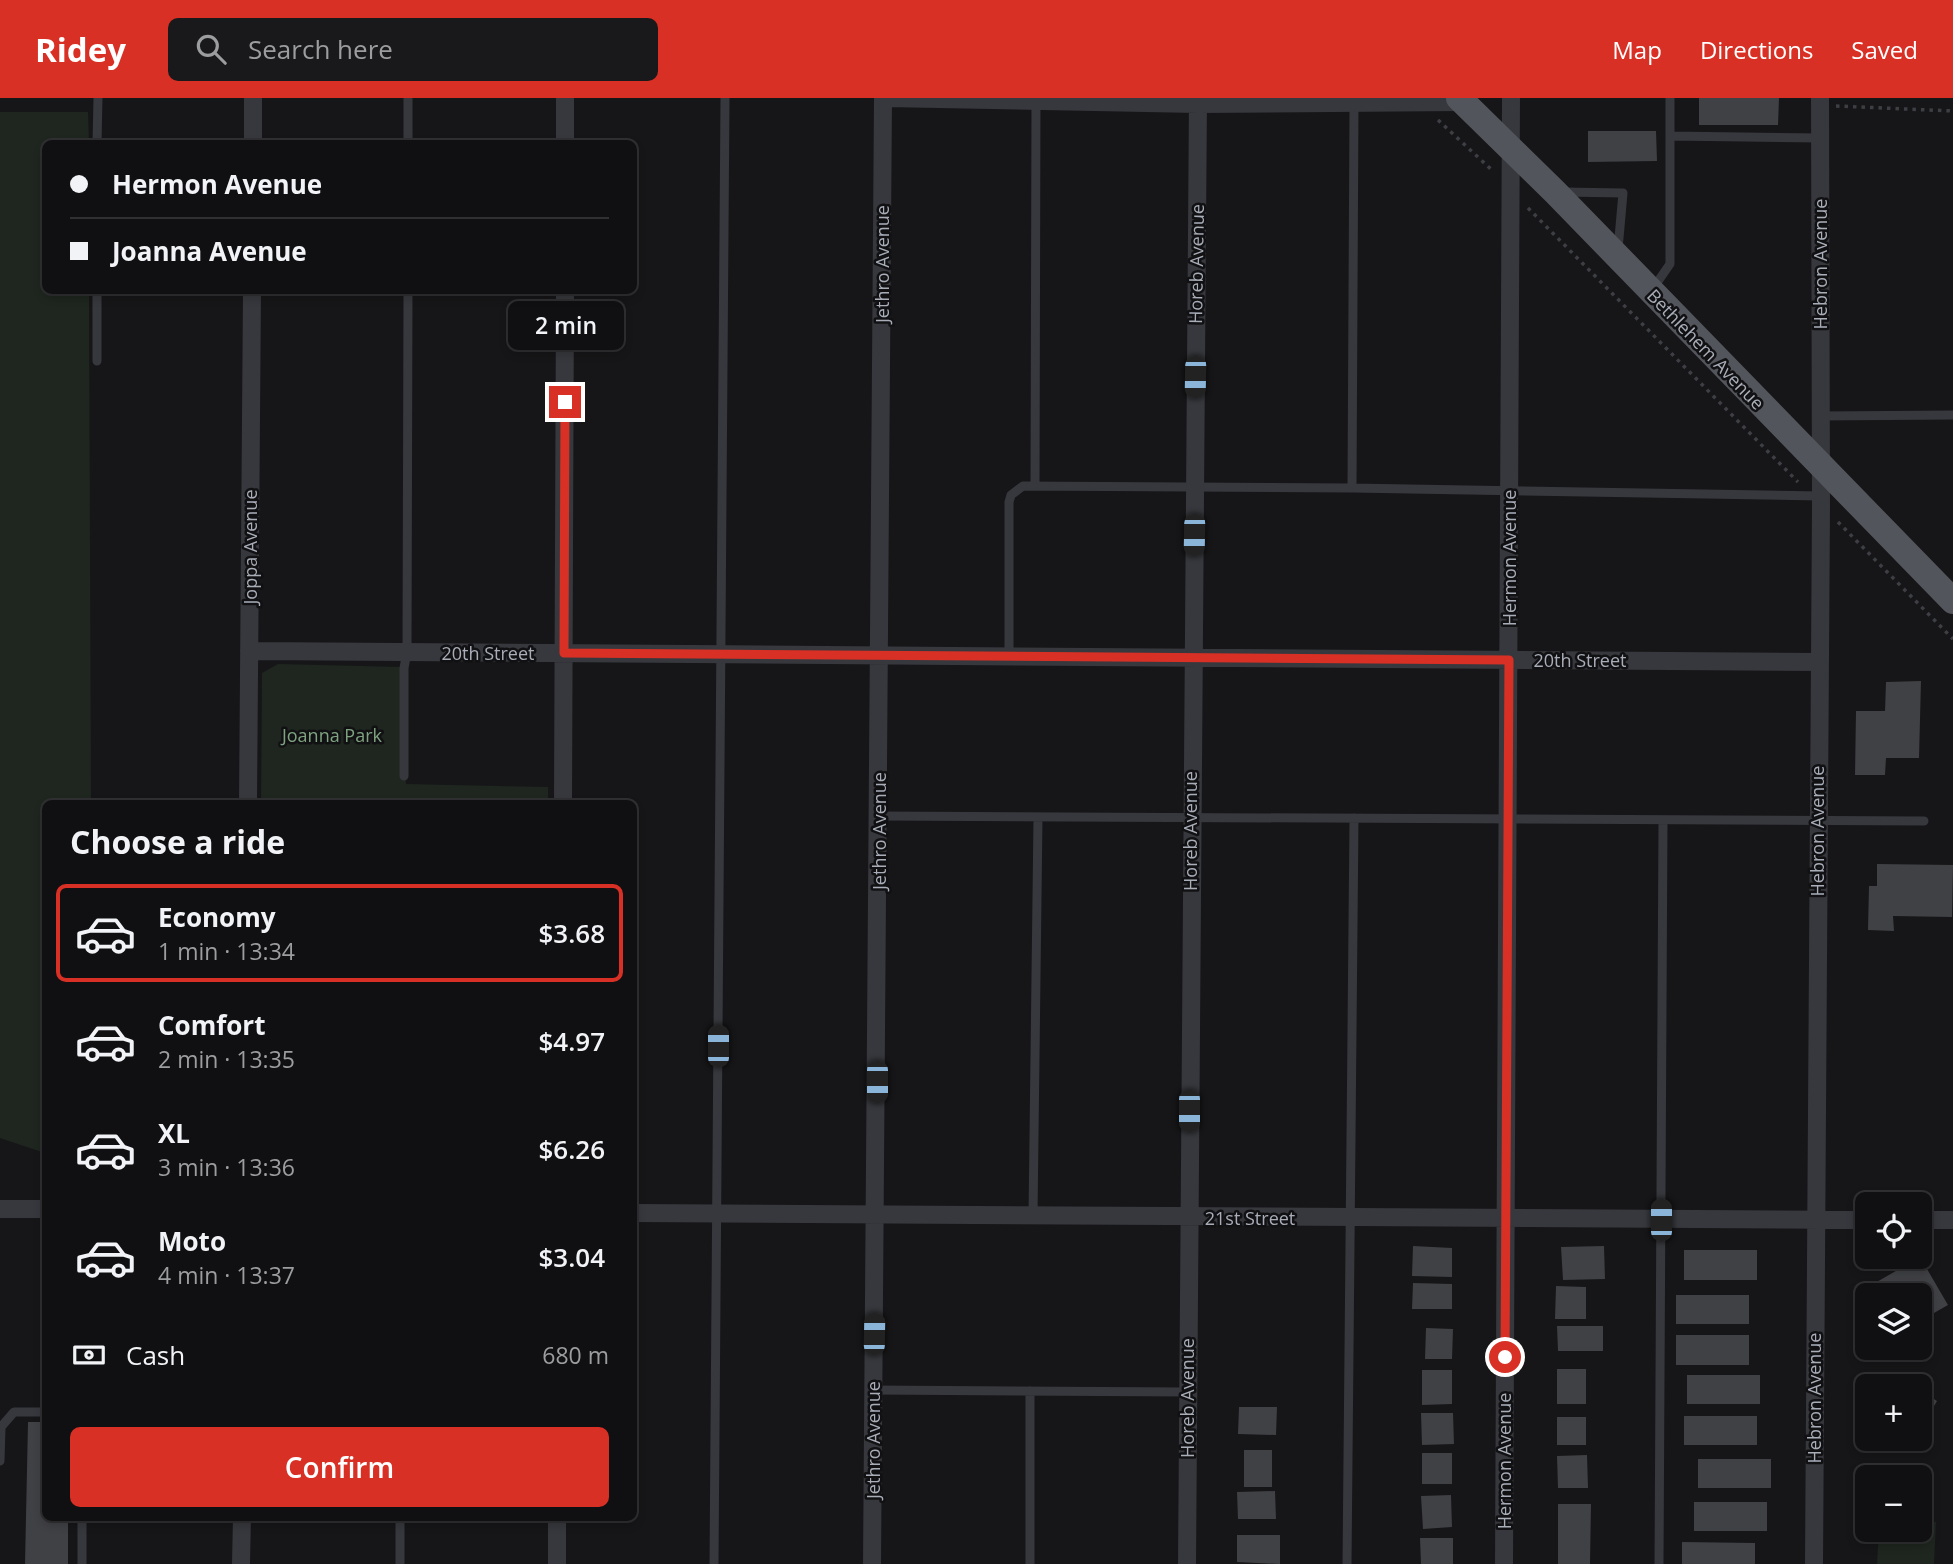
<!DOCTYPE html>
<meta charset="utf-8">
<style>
body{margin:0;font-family:"Open Sans",sans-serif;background:#19191b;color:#f1f3f6;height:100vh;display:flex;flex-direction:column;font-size:26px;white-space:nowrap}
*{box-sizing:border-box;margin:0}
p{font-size:23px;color:#9c9d9f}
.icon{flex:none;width:38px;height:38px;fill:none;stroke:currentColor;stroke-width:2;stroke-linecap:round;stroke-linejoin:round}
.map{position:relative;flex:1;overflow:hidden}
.details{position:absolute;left:42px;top:702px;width:595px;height:721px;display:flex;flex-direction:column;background:#101012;border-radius:10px;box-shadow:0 4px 10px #0003,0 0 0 2px #303032}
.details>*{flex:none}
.hud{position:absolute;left:42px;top:42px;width:595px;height:154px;border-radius:10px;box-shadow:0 4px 10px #0003,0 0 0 2px #303032;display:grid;align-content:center;height:154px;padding:0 28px;background:#101012}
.tools{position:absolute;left:1855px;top:1094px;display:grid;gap:14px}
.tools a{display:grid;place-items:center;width:77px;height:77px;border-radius:10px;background:#101012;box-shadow:0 4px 10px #0003,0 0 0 2px #303032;font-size:35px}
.end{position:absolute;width:32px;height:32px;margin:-16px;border:9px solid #d93025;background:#fff;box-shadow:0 0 0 4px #fff}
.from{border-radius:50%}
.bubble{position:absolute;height:49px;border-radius:10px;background:#101012;box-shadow:0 4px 10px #0003,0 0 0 2px #303032;font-size:23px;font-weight:600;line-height:49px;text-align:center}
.car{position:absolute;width:21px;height:42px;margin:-21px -10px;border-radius:9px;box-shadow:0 0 5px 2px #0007;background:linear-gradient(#222 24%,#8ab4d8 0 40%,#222 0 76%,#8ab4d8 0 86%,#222 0)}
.hud b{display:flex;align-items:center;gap:24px;height:66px;font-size:26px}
.hud b+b{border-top:2px solid #303032}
.hud i{width:18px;height:18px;background:#f1f3f6}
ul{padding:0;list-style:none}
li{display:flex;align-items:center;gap:21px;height:98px;margin:0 14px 10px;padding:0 14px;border:4px solid transparent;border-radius:10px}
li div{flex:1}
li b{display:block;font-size:26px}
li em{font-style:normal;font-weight:600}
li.current{border-color:#d93025}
li>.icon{width:63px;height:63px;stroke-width:1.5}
h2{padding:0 28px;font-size:32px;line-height:84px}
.pay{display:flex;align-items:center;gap:18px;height:77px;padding:0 28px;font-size:26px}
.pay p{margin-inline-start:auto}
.action{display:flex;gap:14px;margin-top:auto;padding:14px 28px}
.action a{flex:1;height:80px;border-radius:10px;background:#d93025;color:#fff;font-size:28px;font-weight:600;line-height:80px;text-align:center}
header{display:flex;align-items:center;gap:42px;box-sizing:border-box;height:98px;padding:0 35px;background:#d93025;color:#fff}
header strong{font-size:33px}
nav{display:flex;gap:38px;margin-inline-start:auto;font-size:24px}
.search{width:490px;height:63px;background:#19191b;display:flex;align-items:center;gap:18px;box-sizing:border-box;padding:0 24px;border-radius:10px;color:#9c9d9f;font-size:26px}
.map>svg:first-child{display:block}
</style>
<header>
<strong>Ridey</strong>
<div class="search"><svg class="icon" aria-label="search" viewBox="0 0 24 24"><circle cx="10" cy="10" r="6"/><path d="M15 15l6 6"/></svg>Search here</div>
<nav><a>Map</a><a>Directions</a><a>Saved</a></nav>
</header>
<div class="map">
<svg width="1953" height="1466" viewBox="0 0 1953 1466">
<rect width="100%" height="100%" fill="#161618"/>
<path fill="#1e261f" d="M0,14H88L89,45L46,46V192L89,193L91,705H46L45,1055L0,1040Z
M278,566L402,569L406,686L548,689V705H261L262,575Z
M1920,1423L1936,1424L1934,1466H1877L1879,1432H1920Z"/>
<path fill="#404145" d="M1699,0H1779L1778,27H1699Z
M1588,33H1656L1657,63L1588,64Z
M1921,583L1919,660H1886L1885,677H1855L1856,613H1885L1886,584Z
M1877,766L1953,767L1952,819L1893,818L1894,833L1868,832L1869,788H1877Z
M1413,1148L1452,1150V1179L1412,1178Z
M1604,1148L1605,1181L1563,1182L1561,1149Z
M1684,1152H1757V1182H1684Z
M1920,1159L1948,1207L1920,1223V1197H1882L1875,1185Z
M1413,1185L1452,1186V1211H1412Z
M1556,1188L1586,1189V1221H1555Z
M1676,1197H1749V1226H1676Z
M1557,1228H1603V1253H1558Z
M1426,1230L1453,1231L1452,1261H1425Z
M1676,1237H1749V1267H1676Z
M1557,1271H1586V1306H1557Z
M1422,1272H1452V1306L1422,1307Z
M1894,1275L1914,1288H1886Z
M1687,1277H1760V1306H1687Z
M1920,1292L1937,1303L1920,1332Z
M1239,1309H1277L1276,1337L1238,1336Z
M1421,1315H1453L1454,1346L1422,1347Z
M1684,1318H1757V1347H1684Z
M1557,1319H1586V1347H1557Z
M28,1324H46V1419H68V1466H25Z
M1887,1340H1914L1907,1353Z
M1244,1352H1272V1389H1244Z
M1422,1355H1452V1386H1422Z
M1587,1357L1588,1390H1558L1557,1358Z
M1698,1361H1771V1390H1698Z
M1275,1393L1276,1421H1238L1237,1394Z
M1451,1397L1452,1429L1423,1431L1421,1398Z
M1694,1404H1767V1433H1694Z
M1558,1406H1591L1590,1466H1558Z
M1237,1437H1280V1466L1237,1464Z
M1420,1440H1453V1466H1421Z
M1682,1444L1755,1445V1466H1682Z"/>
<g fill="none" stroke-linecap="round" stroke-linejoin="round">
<path stroke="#3d3f44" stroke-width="3.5" stroke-dasharray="3.5 5" stroke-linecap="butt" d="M1836,8L1953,13
M1438,22L1494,74
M1528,110L1798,384
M1838,424L1953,541"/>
<path stroke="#37383d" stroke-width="9" d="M1670,38L1820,40
M97,46L98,0
M408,46V0
M1564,94L1623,95L1618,151
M1654,189L1670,166V0
M97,263V192
M1819,318L1953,317
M1035,386L1036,0
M1352,390L1354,5
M1009,558V404L1011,397L1023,388L1352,390L1821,398
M404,678V570L407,554L408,192
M879,718L1924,723
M1033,1118L1038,719
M873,1292L1187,1294
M1030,1293V1466
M0,1363L1,1329L14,1314H46
M82,1466V1419
M400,1466V1419
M714,1466L725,0
M1347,1466L1354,720
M1659,1466L1663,722"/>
<path stroke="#37383d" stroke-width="18" d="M886,0L1198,6L1463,4
M253,46V0
M565,46V0
M249,553L1818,564
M248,705L252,192
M563,705L565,192
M0,1111H46
M634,1115L1867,1122
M1920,1122H1953
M241,1466L242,1419
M557,1466V1419
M872,1466L883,0
M1187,1466L1198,0
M1504,1466L1511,0
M1814,1466L1821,408L1820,0"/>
<path stroke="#53555c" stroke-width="26" d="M1459,0L1555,94L1953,503"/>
</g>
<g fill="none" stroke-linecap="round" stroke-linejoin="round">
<path stroke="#d93025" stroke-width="9" d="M565,304L564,555L1509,562L1505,1259"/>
</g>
<g text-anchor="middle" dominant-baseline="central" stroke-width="5" stroke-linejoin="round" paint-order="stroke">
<g font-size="18" fill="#a8adb8" stroke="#111113">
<text transform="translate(882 166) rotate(-90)">Jethro Avenue</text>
<text transform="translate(1196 166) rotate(-89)">Horeb Avenue</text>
<text transform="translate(1820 166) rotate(-90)">Hebron Avenue</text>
<text transform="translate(1706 251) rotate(46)">Bethlehem Avenue</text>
<text transform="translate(250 449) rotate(-90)">Joppa Avenue</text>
<text transform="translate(1509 460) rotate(-90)">Hermon Avenue</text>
<text x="488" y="555">20th Street</text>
<text x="1580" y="562">20th Street</text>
<text transform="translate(879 733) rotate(-90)">Jethro Avenue</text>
<text transform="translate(1190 733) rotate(-90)">Horeb Avenue</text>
<text transform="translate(1817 733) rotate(-90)">Hebron Avenue</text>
<text x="1250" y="1120">21st Street</text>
<text transform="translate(1187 1300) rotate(-90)">Horeb Avenue</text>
<text transform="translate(1814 1300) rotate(-90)">Hebron Avenue</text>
<text transform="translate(873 1342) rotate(-90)">Jethro Avenue</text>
<text transform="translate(1504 1363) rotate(-90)">Hermon Avenue</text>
</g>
<g font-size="18" fill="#7fa381" stroke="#111113">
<text x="332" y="637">Joanna Park</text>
</g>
</g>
</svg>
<div class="tools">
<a><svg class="icon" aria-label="locate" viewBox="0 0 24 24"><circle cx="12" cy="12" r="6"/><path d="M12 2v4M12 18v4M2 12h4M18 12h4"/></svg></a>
<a><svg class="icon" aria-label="layers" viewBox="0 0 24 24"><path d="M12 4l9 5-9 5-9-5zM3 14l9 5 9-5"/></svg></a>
<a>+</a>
<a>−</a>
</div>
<i class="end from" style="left:1505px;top:1259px"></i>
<i class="end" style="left:565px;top:304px"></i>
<div class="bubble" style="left:508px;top:203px;width:116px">2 min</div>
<i class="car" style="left:1195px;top:279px;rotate:181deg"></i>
<i class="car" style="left:1194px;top:437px;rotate:181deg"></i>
<i class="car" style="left:718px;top:948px;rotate:0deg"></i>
<i class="car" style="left:877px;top:984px;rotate:180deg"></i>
<i class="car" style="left:1189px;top:1013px;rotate:180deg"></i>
<i class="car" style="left:1661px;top:1122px;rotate:0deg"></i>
<i class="car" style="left:874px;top:1236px;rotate:1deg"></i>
<div class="hud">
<b><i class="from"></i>Hermon Avenue</b>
<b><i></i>Joanna Avenue</b>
</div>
<section class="details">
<h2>Choose a ride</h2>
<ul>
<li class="current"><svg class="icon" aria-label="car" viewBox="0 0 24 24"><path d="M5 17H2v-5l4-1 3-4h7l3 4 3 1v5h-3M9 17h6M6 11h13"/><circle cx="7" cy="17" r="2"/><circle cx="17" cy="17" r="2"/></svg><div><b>Economy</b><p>1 min · 13:34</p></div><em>$3.68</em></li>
<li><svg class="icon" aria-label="car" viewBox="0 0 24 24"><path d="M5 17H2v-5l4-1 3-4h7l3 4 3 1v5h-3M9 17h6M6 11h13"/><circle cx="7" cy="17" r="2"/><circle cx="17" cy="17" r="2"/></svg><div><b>Comfort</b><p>2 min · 13:35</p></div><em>$4.97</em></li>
<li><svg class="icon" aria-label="car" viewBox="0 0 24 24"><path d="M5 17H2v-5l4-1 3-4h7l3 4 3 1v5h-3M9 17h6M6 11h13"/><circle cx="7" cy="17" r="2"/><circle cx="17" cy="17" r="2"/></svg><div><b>XL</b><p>3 min · 13:36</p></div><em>$6.26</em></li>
<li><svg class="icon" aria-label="car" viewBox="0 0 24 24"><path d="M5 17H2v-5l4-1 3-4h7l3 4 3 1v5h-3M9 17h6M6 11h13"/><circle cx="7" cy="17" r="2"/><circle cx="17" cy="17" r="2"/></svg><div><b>Moto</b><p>4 min · 13:37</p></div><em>$3.04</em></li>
</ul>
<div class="pay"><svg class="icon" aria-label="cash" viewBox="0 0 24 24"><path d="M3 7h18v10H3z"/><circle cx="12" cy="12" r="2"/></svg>Cash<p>680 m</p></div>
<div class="action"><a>Confirm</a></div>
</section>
</div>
